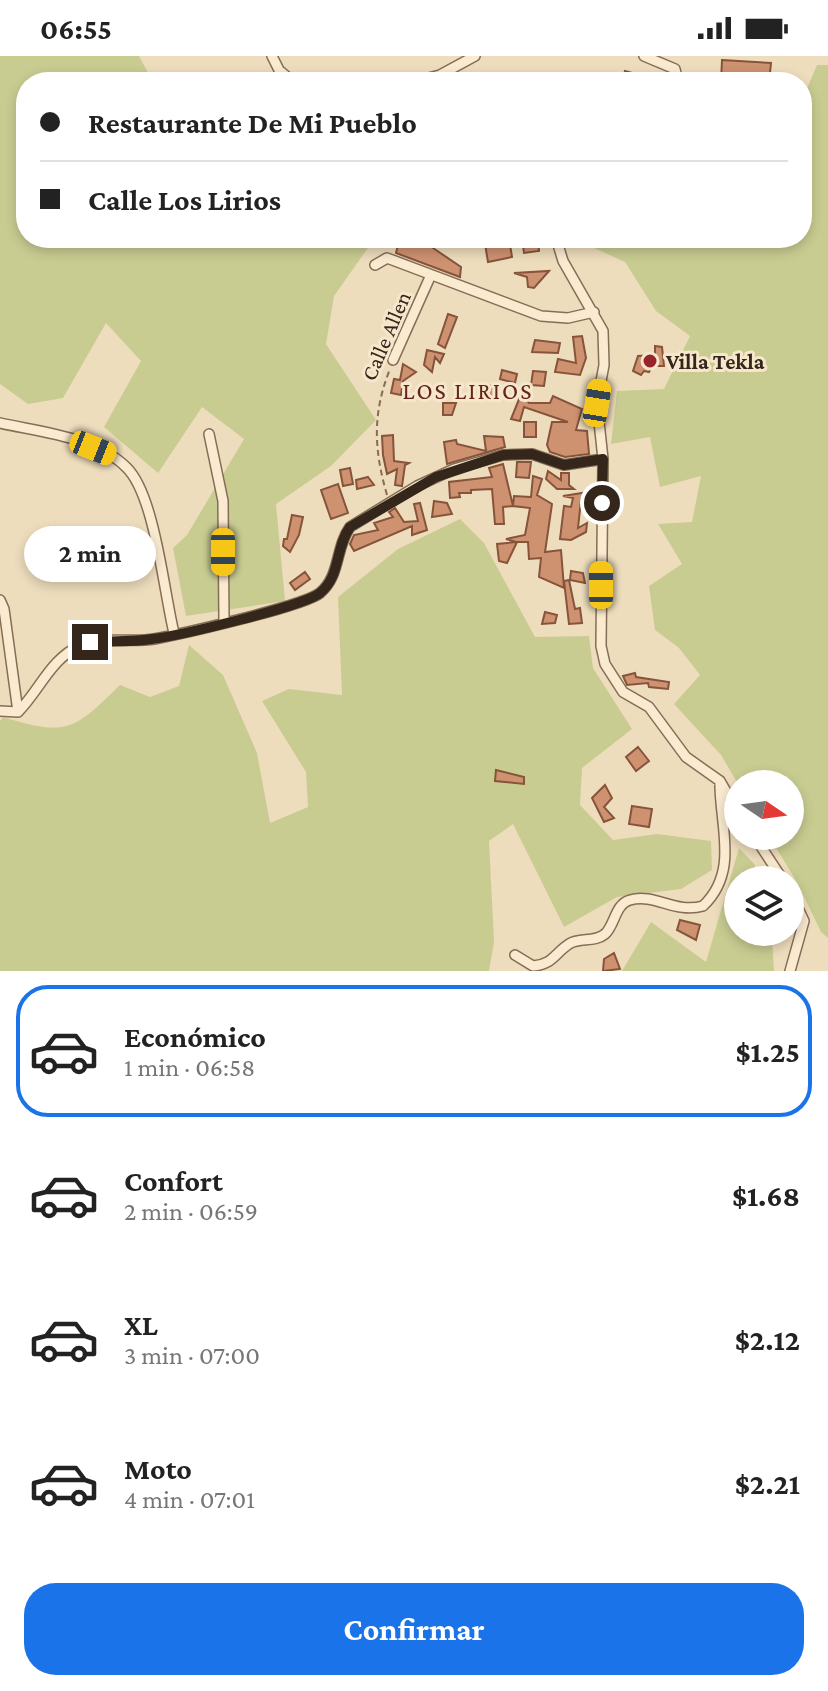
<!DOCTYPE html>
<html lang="es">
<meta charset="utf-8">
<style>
body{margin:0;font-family:"Crimson Pro",serif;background:#f6f6f6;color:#222;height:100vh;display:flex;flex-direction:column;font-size:30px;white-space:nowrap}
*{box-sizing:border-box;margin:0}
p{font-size:26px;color:#767676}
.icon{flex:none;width:44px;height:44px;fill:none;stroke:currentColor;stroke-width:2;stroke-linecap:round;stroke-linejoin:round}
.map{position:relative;height:915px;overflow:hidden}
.side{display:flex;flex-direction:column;background:#fff;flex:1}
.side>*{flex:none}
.guide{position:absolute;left:16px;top:16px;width:796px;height:176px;border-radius:32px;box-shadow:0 4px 12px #0003;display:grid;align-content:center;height:176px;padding:0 24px;background:#fff}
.needle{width:52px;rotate:103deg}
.buttons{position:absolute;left:724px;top:714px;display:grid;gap:16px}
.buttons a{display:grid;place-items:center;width:80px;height:80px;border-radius:50%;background:#fff;box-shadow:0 4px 12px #0003;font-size:40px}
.end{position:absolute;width:36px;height:36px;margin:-18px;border:10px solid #35261b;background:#fff;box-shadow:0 0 0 4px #fff}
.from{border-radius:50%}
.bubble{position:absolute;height:56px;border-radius:28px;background:#fff;box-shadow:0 4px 12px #0003;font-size:26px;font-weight:700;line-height:56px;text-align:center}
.car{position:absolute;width:24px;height:48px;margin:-24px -12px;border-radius:10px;box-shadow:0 0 6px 2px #0007;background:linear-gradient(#f5c518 24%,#345 0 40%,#f5c518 0 76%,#345 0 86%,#f5c518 0)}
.guide b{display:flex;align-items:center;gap:28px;height:76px;font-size:30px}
.guide b+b{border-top:2px solid #e0e0e0}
.guide i{width:20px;height:20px;background:#222}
ul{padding:14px 0 0;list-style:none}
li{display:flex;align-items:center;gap:24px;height:132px;margin:0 16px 12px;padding:0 8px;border:4px solid transparent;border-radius:32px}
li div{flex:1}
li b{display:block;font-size:30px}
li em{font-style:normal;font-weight:700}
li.current{border-color:#1a73e8}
li>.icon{width:72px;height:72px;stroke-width:1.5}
.action{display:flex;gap:16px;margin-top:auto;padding:16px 24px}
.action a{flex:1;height:92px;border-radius:32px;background:#1a73e8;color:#fff;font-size:32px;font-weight:700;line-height:92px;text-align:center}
.status{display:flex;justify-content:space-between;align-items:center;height:56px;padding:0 40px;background:#fff;direction:ltr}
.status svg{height:22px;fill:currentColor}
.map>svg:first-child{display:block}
</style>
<div class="status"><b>06:55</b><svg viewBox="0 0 49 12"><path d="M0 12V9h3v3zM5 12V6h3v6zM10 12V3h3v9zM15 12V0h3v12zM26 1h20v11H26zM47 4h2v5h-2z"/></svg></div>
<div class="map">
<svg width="828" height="915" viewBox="0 0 828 915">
<rect width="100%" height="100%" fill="#eeddbd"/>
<path fill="#c9cc91" d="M0,0H139L153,26H26V182H375L334,240L326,288L376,364L331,410L276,448L285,545L186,560L173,492L187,479L244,383L202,351L158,417L104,371L141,305L106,267L63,342L28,348L0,328Z
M817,9H828V882L821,876L798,828L769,780H790V728H738L721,699L674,648L700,619L679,592L655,574L649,530L682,508L658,468L692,466L701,420L660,431L650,381L611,388L617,335L664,333L690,280L656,255L625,206L572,182H802V44Z
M460,463L484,487L535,581L589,580L593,612L632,673L582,712L580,749L613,784L657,778L711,785L712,814L681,833L617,841L564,871L513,768L489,785L494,886L489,915H0V665L3,661C68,681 74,674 120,629L150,641L179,630L189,589L223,619L257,697L270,767L308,751L306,716L262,645L289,633L342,639L338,541L398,493Z
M739,792L755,809L753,824H738V876H765L772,882L774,915H622L651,866L706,906Z"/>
<path fill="#ce9271" stroke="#86543b" stroke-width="2" d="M722,4L771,7L769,26L721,25Z
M625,15L657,24L656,26H622Z
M382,182L426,186L429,182L436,185L433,192L461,211L460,221L396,197L398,189Z
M484,182H509L512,201L488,206Z
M522,182H538L539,195L524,197Z
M549,215L534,232L528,231L527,221L514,217Z
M448,258L457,261L445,292L438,288Z
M582,280L586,302L580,319L555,316L558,303L576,307L573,281Z
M535,284L560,287L558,297L532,296Z
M655,290L662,291L664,310H652L649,316L644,315L641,319L633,315L638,300L655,299Z
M427,294L444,298L440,307L435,301L432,316L424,309Z
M403,308L416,316L403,325L401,339L391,337L394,323L400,324Z
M502,314L517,318L515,327L500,323Z
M533,315L546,316L544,330L531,329Z
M486,329L498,331L496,342L481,340Z
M524,331L528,333L526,343L529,347H550L553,340L582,353L576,374L587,375L589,398L565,401L550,396L547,389L552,366H568L524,351L520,365L511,363Z
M443,347H456L452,359H443Z
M524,366H536V381H524Z
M393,379L394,405L409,407L405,409L402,430L395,429L397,413L387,418L383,399L382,380Z
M484,380L503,381L505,391L447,408L444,386L456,384L457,388L486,395Z
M517,406H531L529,422L516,421Z
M503,408L513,450L503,451L504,468H495L492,433L471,434V437H459L460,441L450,442L449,426L492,421L489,412Z
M350,412L353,428L343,430L340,414Z
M548,415L561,424V417H569V429L574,433H557L546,423Z
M533,420L542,423L537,439L552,448L545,496L561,494L564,532L539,521L541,502L529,503L528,486H517L507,507L499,505L497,488L516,486L506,483L525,479L530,452L513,450L514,440L531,441Z
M368,421L374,429L357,433L356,424Z
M338,428L348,457L331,463L321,434Z
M588,436L586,445L581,444L578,472L587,467L586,476L571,484L560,483L564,450L571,451L573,442L563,440Z
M434,445L447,447L452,458L432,461Z
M420,447L427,474L412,479V470L354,495L350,488L354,479L378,474L374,467L393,461L389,456L395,452L404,466L418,465L414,448Z
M292,459L303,461L299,479L290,496L283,490L284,483H287Z
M571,515L583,517L585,527L570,524Z
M305,516L310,523L295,534L290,527Z
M569,524L575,553L580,552L582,567L569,568L564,525Z
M545,556L557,559L555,567L542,568Z
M635,617L636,621L669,626L668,633L649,631L648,627L627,629L623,620Z
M638,691L649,705L636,715L626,701Z
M496,714L524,721V728L495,725Z
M605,729L612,742L604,751L614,762L604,766L592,742Z
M632,750L652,753L649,771L629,768Z
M680,864L700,869L696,884L677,874Z
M614,897L620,913L603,915L604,903Z"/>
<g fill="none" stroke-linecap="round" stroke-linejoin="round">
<g stroke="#866d56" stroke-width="12">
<path id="street" d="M272,0L279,14L293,26
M644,0L675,13L678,26
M413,26L440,19L475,0
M556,182L563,205L603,275L604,309L597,347L603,403L601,590L605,608L623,636L649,651L686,701L720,725L738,756
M375,209L387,202L541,260L568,262L594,256
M393,304L430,221
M0,367C40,376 97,381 127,412C155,440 164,537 174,577
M209,378L223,445L224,565
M0,544L4,553L18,656
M0,655L18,656C40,634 50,603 81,589C103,580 131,587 154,583C181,578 304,550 320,537C341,519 335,492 350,471L417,430L454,413L503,399L532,398L564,409L603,403
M754,780L783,824
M790,835L804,865L790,915
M515,899L533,910C552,909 555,897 569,888C580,881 594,887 605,878C615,869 615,848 630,844C655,837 675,858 703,850C740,815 719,768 720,725"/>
</g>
<path stroke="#866d56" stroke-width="2" stroke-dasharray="6 4" stroke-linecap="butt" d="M387,439C374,394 372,358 390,313"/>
<use href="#street" stroke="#f9ead0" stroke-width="9"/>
</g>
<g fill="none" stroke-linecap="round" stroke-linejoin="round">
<path stroke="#35261b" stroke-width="10" d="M90,586C111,585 132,586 152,583C178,580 304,550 320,537C341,520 335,492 350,471L436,421L503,399L532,398L564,409L603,403L602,447"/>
</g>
<circle fill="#97252c" stroke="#f6e7cc" stroke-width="3" cx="650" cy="305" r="8"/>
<g text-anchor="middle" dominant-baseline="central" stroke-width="6" stroke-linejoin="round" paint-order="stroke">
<g font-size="22" fill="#35261b" stroke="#f6e7cc">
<text transform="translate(386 280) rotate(-67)">Calle Allen</text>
</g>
<g font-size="22" font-weight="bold" fill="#35261b" stroke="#f6e7cc" text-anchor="start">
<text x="666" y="305">Villa Tekla</text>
</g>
<g font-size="24" letter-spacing="2" fill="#632419" stroke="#f6e7cc">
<text x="468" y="334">LOS LIRIOS</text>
</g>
</g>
</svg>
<div class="buttons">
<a><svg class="needle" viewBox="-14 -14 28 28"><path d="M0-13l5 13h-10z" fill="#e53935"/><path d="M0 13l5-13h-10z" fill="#767676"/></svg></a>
<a><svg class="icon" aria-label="layers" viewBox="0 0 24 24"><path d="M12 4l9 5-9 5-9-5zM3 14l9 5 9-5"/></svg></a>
</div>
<i class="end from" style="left:602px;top:447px"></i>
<i class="end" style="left:90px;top:586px"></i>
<div class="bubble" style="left:24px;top:470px;width:132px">2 min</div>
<i class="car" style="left:597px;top:347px;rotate:9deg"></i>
<i class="car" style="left:93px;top:392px;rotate:112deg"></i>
<i class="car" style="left:223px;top:496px;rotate:180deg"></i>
<i class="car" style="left:601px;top:529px;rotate:0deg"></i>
<div class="guide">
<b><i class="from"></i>Restaurante De Mi Pueblo</b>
<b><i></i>Calle Los Lirios</b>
</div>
</div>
<section class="side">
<ul>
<li class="current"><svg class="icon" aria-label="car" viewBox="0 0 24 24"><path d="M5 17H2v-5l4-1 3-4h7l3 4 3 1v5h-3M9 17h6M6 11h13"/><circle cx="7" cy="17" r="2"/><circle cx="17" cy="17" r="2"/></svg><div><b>Económico</b><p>1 min · 06:58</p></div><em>$1.25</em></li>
<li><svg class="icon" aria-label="car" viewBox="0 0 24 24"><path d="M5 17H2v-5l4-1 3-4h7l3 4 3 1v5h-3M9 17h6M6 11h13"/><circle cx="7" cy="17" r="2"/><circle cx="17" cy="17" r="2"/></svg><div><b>Confort</b><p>2 min · 06:59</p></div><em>$1.68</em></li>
<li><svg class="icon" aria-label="car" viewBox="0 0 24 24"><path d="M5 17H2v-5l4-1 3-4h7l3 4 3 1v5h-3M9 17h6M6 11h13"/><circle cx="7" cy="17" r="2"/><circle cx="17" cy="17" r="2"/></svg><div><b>XL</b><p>3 min · 07:00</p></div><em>$2.12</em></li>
<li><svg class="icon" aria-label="car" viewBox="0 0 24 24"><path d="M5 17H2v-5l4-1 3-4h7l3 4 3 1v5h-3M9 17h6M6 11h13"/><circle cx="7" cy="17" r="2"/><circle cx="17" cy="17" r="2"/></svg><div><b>Moto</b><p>4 min · 07:01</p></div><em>$2.21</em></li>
</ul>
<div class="action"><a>Confirmar</a></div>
</section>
